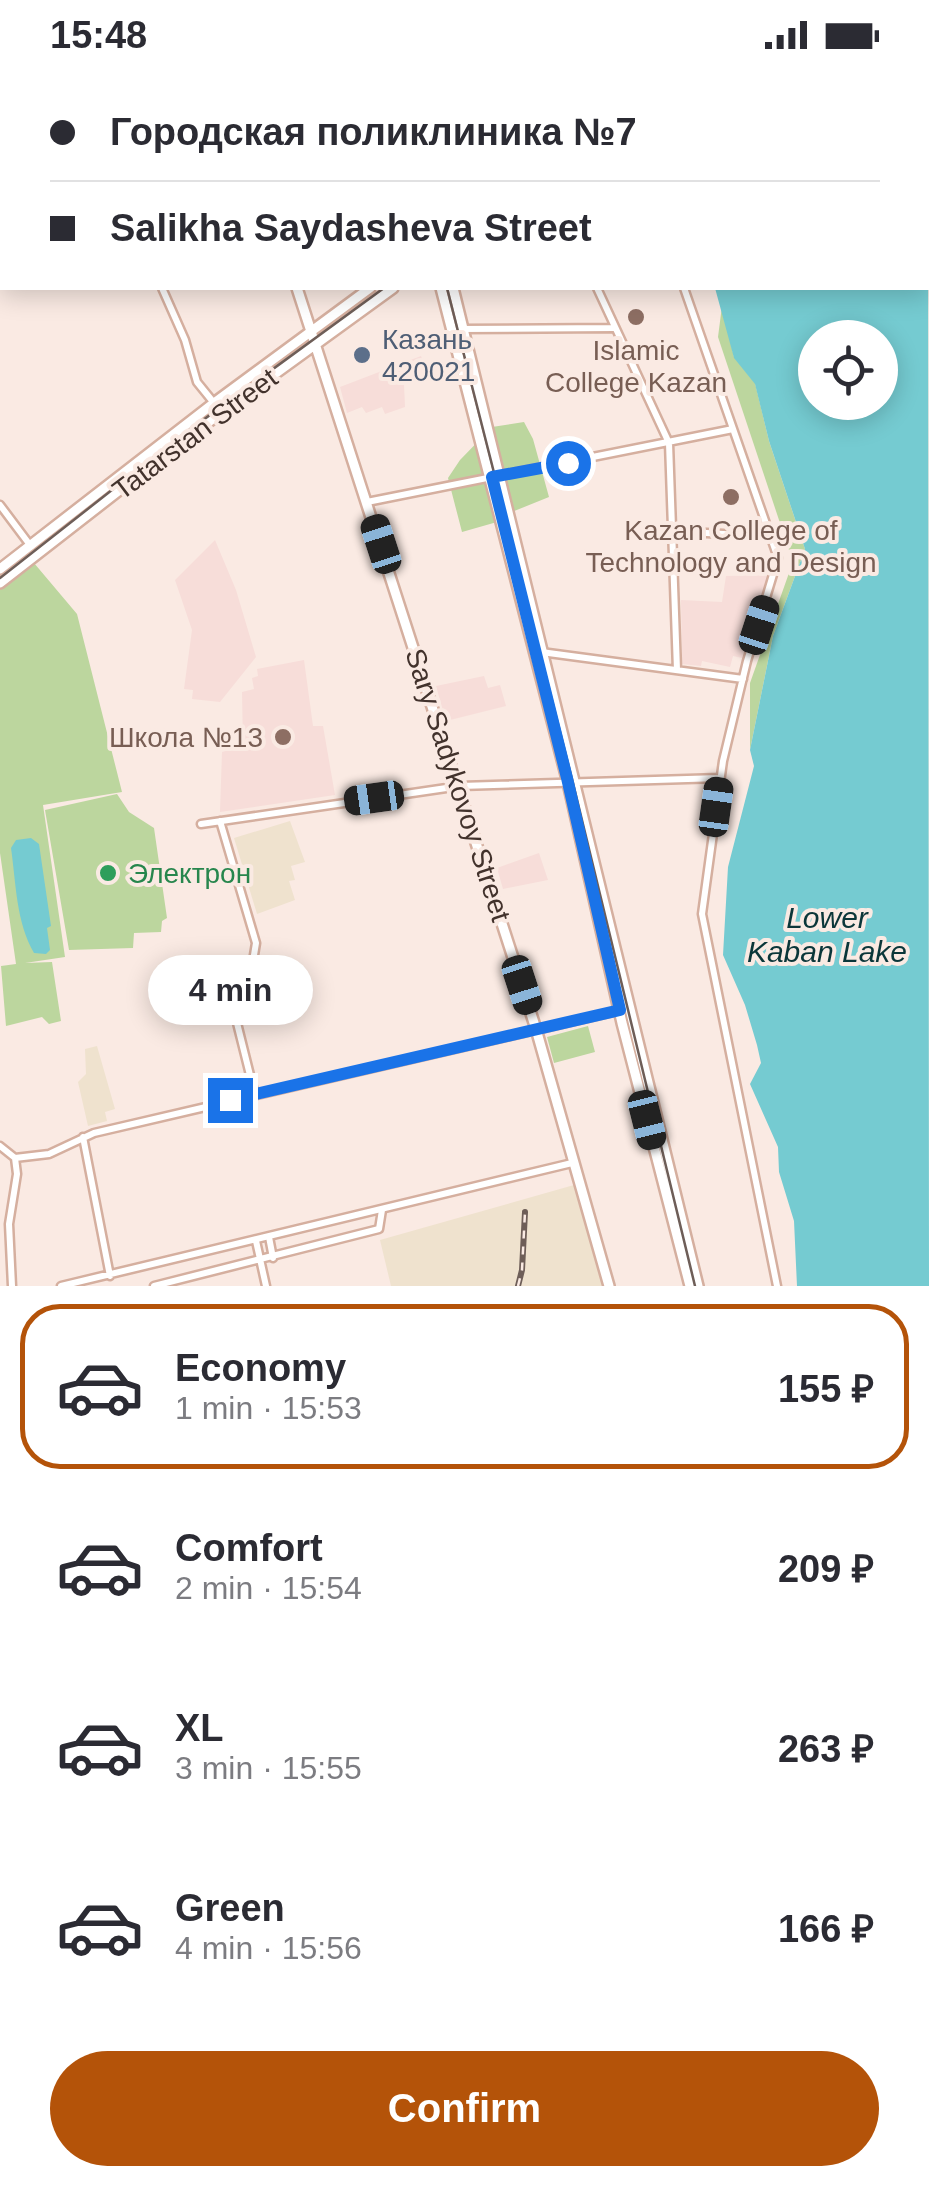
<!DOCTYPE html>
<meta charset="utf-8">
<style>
body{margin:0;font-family:Helvetica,sans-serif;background:#f2f2f3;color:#2b2b33;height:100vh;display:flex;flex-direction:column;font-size:38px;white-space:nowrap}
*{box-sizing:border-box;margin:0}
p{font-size:32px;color:#7c7c81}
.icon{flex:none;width:55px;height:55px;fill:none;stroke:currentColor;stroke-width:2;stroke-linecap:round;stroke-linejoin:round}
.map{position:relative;height:1216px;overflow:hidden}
.drawer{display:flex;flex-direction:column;background:#fff;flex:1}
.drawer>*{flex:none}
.top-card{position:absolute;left:0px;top:0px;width:930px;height:220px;box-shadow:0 5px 25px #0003;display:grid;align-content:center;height:220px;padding:0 50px;background:#fff}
.tools{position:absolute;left:798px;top:250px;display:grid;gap:20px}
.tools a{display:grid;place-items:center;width:100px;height:100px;border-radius:50%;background:#fff;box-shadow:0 5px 25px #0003;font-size:50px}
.end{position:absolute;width:45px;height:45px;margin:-22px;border:12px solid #1a73e8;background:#fff;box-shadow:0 0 0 5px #fff}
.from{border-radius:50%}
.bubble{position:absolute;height:70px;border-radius:35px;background:#fff;box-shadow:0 5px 25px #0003;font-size:32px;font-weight:600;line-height:70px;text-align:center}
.car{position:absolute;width:30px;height:60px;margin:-30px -15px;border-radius:12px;box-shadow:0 0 8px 2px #0007;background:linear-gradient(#222 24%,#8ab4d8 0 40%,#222 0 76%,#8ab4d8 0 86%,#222 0)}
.top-card b{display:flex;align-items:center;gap:35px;height:95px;font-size:38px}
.top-card b+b{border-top:2px solid #e1e1e2}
.top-card i{width:25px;height:25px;background:#2b2b33}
ul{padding:18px 0 0;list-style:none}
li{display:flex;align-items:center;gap:30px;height:165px;margin:0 20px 15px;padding:0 30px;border:5px solid transparent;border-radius:40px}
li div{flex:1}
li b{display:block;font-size:38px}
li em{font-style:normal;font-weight:600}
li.selected{border-color:#b45309}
li>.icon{width:90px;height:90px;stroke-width:1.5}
.action{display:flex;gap:20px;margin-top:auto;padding:20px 50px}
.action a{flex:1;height:115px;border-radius:60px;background:#b45309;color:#fff;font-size:40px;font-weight:600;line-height:115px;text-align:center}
.status{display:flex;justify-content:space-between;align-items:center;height:70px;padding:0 50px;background:#fff;direction:ltr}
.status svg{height:28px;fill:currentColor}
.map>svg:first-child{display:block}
</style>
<div class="status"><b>15:48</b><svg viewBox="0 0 49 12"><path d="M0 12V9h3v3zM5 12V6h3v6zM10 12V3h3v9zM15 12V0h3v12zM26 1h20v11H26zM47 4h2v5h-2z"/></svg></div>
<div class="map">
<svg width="929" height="1216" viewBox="0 0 929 1216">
<rect width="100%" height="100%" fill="#faeae3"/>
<path fill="#efe2ce" d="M290,751L305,792L291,796L295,810L289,811L295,830L257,844L234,768Z
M97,976L115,1039L105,1042L107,1051L88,1056L78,1012L86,1004L85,979Z
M574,1115L604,1216H391L380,1170Z"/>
<path fill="#f7ddd9" d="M421,286L428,307L404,314L405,337L385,344L382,337L366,343L362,337L347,343L340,317Z
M215,470L236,520L256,587L220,632L192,629L193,620L184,619L192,560L175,510Z
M770,505L742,588L733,586L730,597L702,591L701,596L682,594L681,530L722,532L726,506Z
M304,590L313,656H323L335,725L220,742L222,682L243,676L242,622L254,619L252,608L258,606L257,599Z
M484,606L488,618L500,615L506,636L446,651L436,616Z
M539,783L548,810L503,819L497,798Z"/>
<path fill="#bcd69e" d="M722,236L734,287L755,313L769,371L805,479L773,566L750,680V613L789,503L791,486L718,267Z
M524,352L533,369L549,427L497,448V452L462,462L448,408L460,390L492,357Z
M34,493L77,544L122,722L43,735L65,887L25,893L52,892L61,951L49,954L42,947L6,956L1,896L16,894L0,783V520Z
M117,724L129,742L154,758L167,848L162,851L161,862L134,863L133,878L69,880L45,740Z
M588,956L595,982L554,993L547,967Z"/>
<path fill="#75cbd1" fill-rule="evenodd" d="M928,76L929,1216H797L794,1151L779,1102L778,1077L750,1014L761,993L757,975L745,935L723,885L728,797L754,696L750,680L773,566L805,479L769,371L755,314L734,288L715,218H928ZM815,268H880V332H815Z
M31,768L39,774L51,856L47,858L50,880L46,884L34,883C16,852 16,813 11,778L16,770Z"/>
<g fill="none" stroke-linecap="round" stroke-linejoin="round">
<g stroke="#d5af9f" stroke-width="11">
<path id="street" d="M389,0L390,2
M397,0L398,2
M515,2L518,0
M162,218L185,270L197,312L214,333
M597,218L669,373L677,600
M684,218L778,488L747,591L723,691L702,844L777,1216
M460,259L613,258
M367,432L733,359
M0,435L30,475
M674,461L772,467
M541,582L743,609
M220,751L256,873L252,897L231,929L255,1025
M201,754L460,716L720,708
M83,1067L110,1206
M0,1076L15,1088L17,1104L9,1154L12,1216
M15,1088L49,1084L94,1063L622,940
M269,1167L273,1188
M256,1171L266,1216
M61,1216L572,1093
M154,1216L379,1159L382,1140"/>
</g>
<g stroke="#d5af9f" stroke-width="14">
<path id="secondary" d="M221,0L222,2
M608,0L609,2
M59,2L62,0
M651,2L655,0
M675,2L678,0
M0,44L2,42
M297,218L536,959L609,1216
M441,218L568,713L622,953L690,1216
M453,218L698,1216
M0,499L214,333L370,218
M0,513L185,369L393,218"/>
</g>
<g stroke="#d5af9f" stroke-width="15">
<path id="primary" d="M906,0L908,2
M928,27L929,30
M928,38L929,41"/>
</g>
<use href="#street" stroke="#fff" stroke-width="6"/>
<use href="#secondary" stroke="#fff" stroke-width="9"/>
<use href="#primary" stroke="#fff" stroke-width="10"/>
<path stroke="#6e5e58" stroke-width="2.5" d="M392,0L393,2
M447,218L573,713L695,1216
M0,508L173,372L384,218"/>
<g stroke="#6e5e58" stroke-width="6">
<path id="rail" d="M518,1216L522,1200L525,1142"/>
</g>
<use href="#rail" stroke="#faeae3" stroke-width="2.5" stroke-dasharray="8" stroke-linecap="butt"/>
</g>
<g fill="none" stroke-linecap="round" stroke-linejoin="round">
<path stroke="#1a73e8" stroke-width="12" d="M230,1030L620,940L567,708L492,407L568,393"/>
</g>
<g fill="#8d6e63" stroke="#faeae3" stroke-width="4">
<circle cx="636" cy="247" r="10"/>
<circle cx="731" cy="427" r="10"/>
<circle cx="283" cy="667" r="10"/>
</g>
<circle fill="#5c6f8a" stroke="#faeae3" stroke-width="4" cx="362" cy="285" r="10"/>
<circle fill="#2e9e5b" stroke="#faeae3" stroke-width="4" cx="108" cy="803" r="10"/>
<g text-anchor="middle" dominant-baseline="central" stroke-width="8" stroke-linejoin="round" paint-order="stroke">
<g font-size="28" fill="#4e5e75" stroke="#faeae3" text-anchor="start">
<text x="382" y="269">Казань<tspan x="382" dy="32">420021</tspan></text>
</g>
<g font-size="28" fill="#785e54" stroke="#faeae3">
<text x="636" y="280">Islamic<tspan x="636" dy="32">College Kazan</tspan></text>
<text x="731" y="460">Kazan College of<tspan x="731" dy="32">Technology and Design</tspan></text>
<text x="263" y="667" text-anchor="end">Школа №13</text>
</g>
<g font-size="28" fill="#42322c" stroke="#faeae3">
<text transform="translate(195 364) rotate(-37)">Tatarstan Street</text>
<text transform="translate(458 715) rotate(72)">Sary Sadykovoy Street</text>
</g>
<g font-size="28" fill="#27864d" stroke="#faeae3" text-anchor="start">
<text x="128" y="803">Электрон</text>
</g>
<g font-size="30" font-style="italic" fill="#0b3639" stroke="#faeae3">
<text x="827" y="847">Lower<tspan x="827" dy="34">Kaban Lake</tspan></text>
</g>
</g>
</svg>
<div class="tools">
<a><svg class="icon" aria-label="locate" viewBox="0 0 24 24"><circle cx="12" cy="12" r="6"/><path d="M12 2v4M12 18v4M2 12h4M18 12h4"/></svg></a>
</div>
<i class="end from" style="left:568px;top:393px"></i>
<i class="end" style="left:230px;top:1030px"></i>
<div class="bubble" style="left:148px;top:885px;width:165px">4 min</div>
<i class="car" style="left:381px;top:474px;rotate:342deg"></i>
<i class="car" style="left:759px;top:555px;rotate:18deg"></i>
<i class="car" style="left:374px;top:728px;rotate:262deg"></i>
<i class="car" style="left:716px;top:737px;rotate:8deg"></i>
<i class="car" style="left:522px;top:915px;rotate:162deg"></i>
<i class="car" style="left:647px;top:1050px;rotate:166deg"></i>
<div class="top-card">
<b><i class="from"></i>Городская поликлиника №7</b>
<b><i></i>Salikha Saydasheva Street</b>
</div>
</div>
<section class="drawer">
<ul>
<li class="selected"><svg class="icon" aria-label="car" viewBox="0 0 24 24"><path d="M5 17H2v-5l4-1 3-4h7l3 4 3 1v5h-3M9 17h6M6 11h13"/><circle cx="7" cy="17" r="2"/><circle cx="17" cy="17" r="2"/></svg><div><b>Economy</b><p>1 min · 15:53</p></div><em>155 ₽</em></li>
<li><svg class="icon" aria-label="car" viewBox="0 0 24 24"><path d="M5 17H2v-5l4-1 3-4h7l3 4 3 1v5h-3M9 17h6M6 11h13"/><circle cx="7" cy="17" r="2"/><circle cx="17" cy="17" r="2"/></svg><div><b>Comfort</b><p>2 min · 15:54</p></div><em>209 ₽</em></li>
<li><svg class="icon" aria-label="car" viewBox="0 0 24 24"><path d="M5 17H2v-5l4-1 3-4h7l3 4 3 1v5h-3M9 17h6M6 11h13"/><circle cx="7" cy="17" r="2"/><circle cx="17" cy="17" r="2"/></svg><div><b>XL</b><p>3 min · 15:55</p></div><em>263 ₽</em></li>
<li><svg class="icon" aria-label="car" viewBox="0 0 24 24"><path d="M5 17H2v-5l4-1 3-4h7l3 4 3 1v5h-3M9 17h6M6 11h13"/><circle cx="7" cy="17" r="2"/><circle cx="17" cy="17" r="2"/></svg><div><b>Green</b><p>4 min · 15:56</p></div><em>166 ₽</em></li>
</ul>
<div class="action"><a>Confirm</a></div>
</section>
